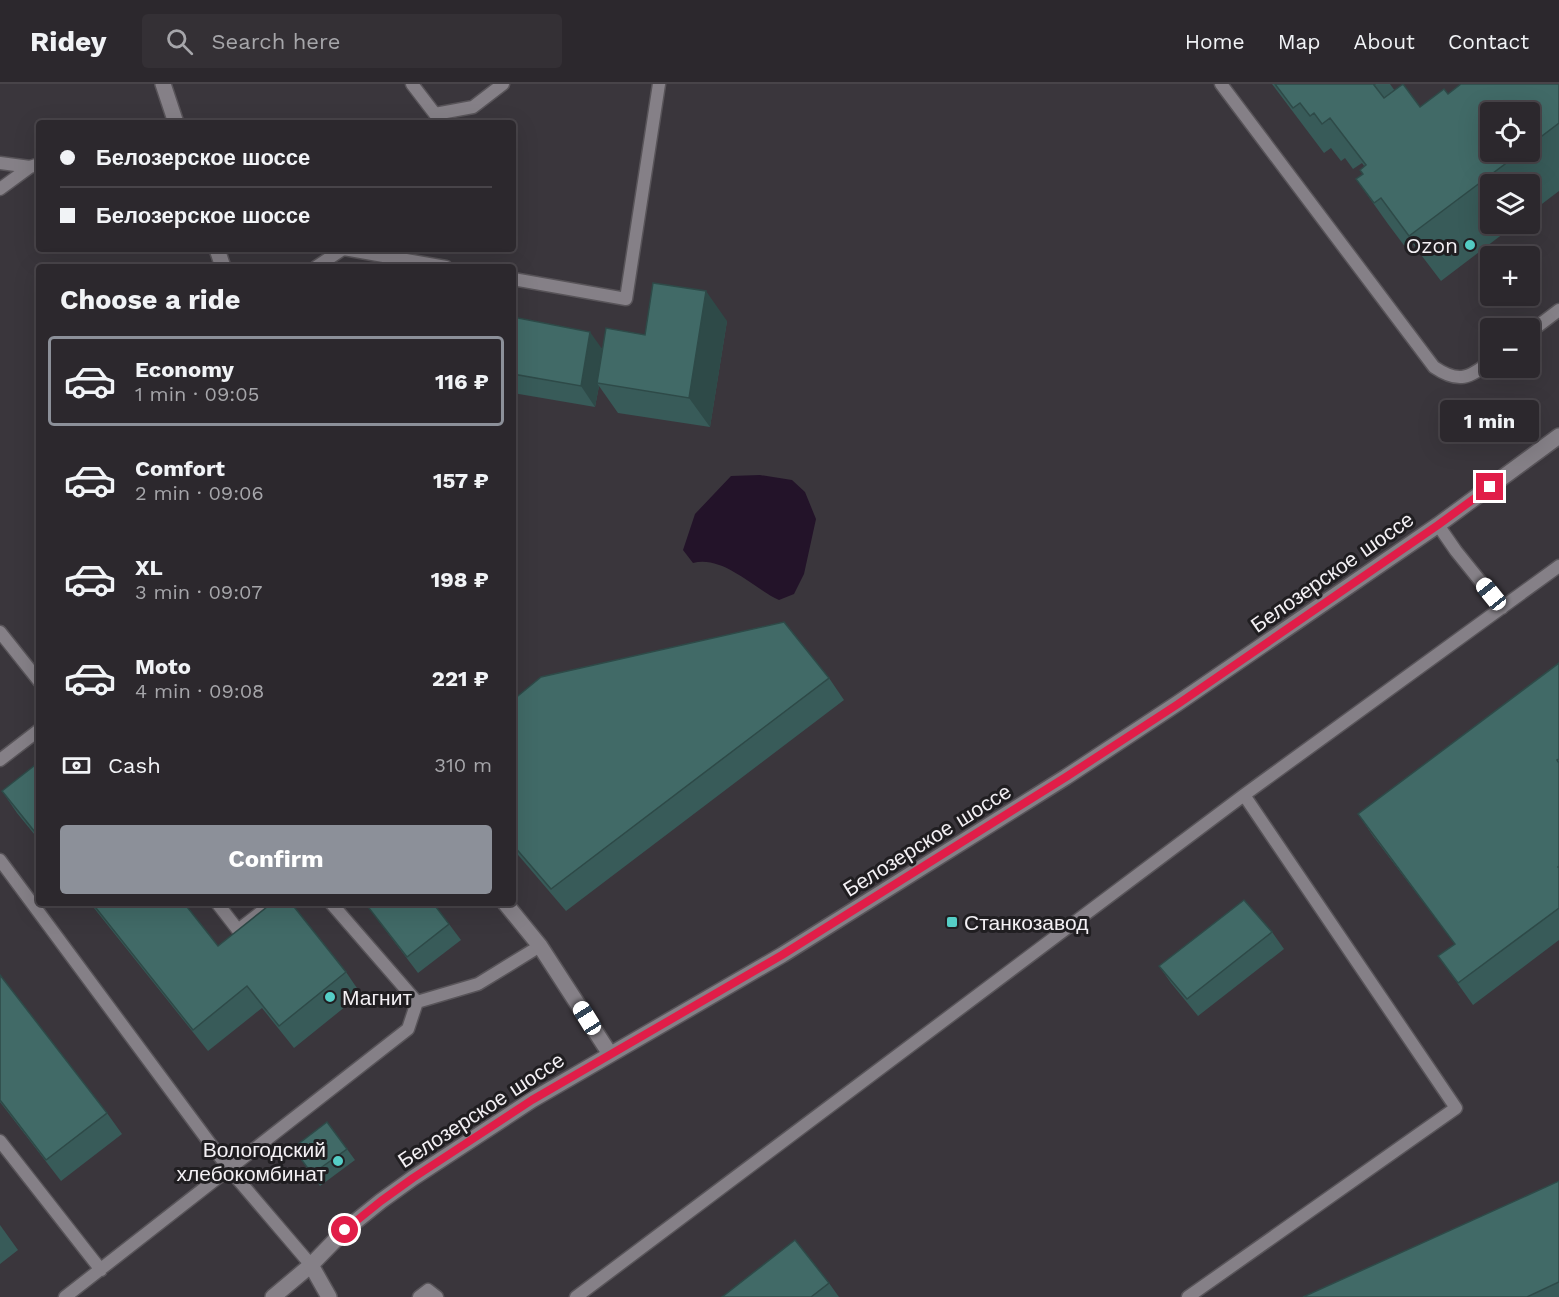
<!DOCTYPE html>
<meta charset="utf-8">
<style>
body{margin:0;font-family:"Work Sans",sans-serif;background:#343035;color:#f1f3f6;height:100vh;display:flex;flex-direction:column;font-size:22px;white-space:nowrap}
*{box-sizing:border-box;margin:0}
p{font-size:20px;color:#a6a6aa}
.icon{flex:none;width:33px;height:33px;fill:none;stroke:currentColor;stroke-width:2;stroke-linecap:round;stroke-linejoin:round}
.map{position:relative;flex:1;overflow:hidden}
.details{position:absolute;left:36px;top:180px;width:480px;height:642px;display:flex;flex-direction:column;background:#2c282d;border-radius:6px;box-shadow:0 6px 24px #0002,0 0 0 2px #484449}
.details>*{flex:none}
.banner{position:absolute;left:36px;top:36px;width:480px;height:132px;border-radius:6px;box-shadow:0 6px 24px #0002,0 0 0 2px #484449;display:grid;align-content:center;height:132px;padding:0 24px;background:#2c282d}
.tools{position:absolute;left:1480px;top:18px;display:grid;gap:12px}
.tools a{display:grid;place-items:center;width:60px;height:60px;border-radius:6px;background:#2c282d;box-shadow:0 6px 24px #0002,0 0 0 2px #484449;font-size:30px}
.end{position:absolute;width:27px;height:27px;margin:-14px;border:8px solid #e11d48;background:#fff;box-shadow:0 0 0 3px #fff}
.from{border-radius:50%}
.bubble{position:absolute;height:42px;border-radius:6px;background:#2c282d;box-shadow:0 6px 24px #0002,0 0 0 2px #484449;font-size:20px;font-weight:700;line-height:42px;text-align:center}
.car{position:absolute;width:18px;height:36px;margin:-18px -9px;border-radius:8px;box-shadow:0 0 4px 2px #0007;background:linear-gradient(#fff 24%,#345 0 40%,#fff 0 76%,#345 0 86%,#fff 0)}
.banner b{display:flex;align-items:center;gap:21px;height:57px;font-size:22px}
.banner b+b{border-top:2px solid #484449}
.banner i{width:15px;height:15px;background:#f1f3f6}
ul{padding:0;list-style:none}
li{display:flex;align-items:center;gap:18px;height:90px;margin:0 12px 9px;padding:0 12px;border:3px solid transparent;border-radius:6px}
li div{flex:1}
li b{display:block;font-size:22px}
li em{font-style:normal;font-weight:700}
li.active{border-color:#8c9099}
li>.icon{width:54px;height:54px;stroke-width:1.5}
h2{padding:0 24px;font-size:27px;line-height:72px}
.pay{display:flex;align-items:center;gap:15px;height:66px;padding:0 24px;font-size:22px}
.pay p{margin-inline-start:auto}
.primary-button{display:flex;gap:12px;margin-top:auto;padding:12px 24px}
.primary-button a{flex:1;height:69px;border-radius:6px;background:#8c9099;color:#fff;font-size:24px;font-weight:700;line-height:69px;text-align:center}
header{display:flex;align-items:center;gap:36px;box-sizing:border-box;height:84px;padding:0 30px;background:#2c282d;border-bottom:2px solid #484449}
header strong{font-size:28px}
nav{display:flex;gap:33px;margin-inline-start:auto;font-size:21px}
.search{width:420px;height:54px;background:#343035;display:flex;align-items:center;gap:15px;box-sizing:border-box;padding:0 21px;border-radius:6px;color:#a6a6aa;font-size:22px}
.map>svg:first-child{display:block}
</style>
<header>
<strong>Ridey</strong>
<div class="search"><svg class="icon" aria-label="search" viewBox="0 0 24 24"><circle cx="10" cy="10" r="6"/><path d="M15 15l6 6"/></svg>Search here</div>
<nav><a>Home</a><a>Map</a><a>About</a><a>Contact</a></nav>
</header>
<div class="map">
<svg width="1559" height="1213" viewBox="0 0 1559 1213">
<rect width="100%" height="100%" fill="#3a363c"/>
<path fill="#231329" d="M760,391L792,396L805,408L816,435L804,490L794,510L779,516C753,504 723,471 693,479L683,466L695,430L731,392Z"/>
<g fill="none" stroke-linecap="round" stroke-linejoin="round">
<g stroke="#585459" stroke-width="15">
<path id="lane" d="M412,0L435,30L473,23L503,0
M1221,0L1434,283C1459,300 1469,294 1491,277
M0,79L30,83L39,80
M0,105L30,83
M344,165L446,183
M316,183L343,165
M513,195L626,215L659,0
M1530,248L1559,226
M1438,441L1456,467L1502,524
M0,548L39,597
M0,676L39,646
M0,776L229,1085L311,1181
M217,819L238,846L273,819
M331,819L417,918
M0,1057L101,1186
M65,1213L408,945L417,918L478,900L540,862
M419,1213L428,1206L437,1213
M576,1213L1244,711L1559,482
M1188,1213L1456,1024L1244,711"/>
</g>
<g stroke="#585459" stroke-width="18">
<path id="street" d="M163,0L176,39
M217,165L223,183
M505,819L540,862L610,970
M273,1213L311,1181"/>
</g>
<g stroke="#585459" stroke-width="18">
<path id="secondary" d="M329,1213L311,1181L345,1146L381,1117L413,1094L532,1016L782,871L1066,693L1178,619L1438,441L1559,352"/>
</g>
<use href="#lane" stroke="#858087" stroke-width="12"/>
<use href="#street" stroke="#858087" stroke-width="15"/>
<use href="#secondary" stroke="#858087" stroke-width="15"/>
</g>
<path fill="#385b59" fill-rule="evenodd" d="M1272,0H1390L1395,7L1420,23L1448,10L1559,0V107L1530,129V100H1491V140H1516L1441,197L1412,159L1406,164L1388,140L1356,95L1363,90L1365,83L1362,79L1353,85L1345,74L1341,77L1331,64L1324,69ZM1530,28V68H1491Z
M513,233L603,265L645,251L727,237L710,343L618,329L599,302L595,323L513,309Z
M1559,579V856L1473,921L1438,872L1455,860L1373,752L1358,730Z
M829,594L844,616L566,827L513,765V616Z
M39,678V756L17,729L2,707Z
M90,819H184L218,862L346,888L361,910L294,964L262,924L208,967Z
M365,819L449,840L461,856L418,889Z
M1272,848L1284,865L1198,932L1171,899L1159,882Z
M0,891L107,1029L122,1050L61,1097L0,1018Z
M293,1064L347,1065L355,1076L320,1102Z
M1559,1097V1213H1303Z
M0,1141L18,1166L0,1180Z
M829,1199L839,1213H722Z"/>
<path fill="#2e4a48" d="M706,207L727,237L710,343L689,314Z
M590,248L605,269L597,299L599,302L595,323L581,302Z"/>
<path fill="#416a67" stroke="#2e4a48" stroke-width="1.5" d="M1275,0H1375L1374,1L1384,14L1403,0L1420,23L1444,5L1448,10L1461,0H1559V39L1530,61V28H1491V68H1521L1409,152L1381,114L1374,119L1356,95L1363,90L1360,86L1366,81L1330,34L1322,40L1314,29L1310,32L1300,19L1293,24Z
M653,199L706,207L689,314L597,299L606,244L645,251Z
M513,233L590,248L581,302L513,290Z
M784,538L829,594L551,805L513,761V616L541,593Z
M1559,579V675L1557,676L1559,679V782L1558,783L1559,784V824L1458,899L1438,872L1455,860L1358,730Z
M39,678V753L2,707Z
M1244,816L1272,848L1187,915L1159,882Z
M92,819H184L218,862L272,819H291L346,888L279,942L247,902L193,946Z
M365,819H433L449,840L407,873Z
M0,891L107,1029L46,1076L0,1016Z
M327,1038L347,1065L312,1090L293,1064Z
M1559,1097V1198L1527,1213H1303Z
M795,1156L829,1199L811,1213H722Z"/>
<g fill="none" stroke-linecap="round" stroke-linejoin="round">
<path stroke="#e11d48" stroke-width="8" d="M345,1146L381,1117L413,1094L532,1016L782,871L1066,693L1178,620L1438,441L1490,403"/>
</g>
<g fill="#55cec6" stroke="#201e21" stroke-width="2">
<circle cx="1470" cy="161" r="6"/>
<rect x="946" y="832" width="12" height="12" rx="3"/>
<circle cx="330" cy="913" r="6"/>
<circle cx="338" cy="1077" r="6"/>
</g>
<g text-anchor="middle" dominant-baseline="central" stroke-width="6" stroke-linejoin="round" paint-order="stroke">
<g font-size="21" fill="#f3f0f4" stroke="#201e21" text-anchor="end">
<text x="1458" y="161">Ozon</text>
<text x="964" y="838" text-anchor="start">Станкозавод</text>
<text x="342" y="913" text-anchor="start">Магнит</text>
<text x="326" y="1065">Вологодский<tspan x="326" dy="24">хлебокомбинат</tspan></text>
</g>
<g font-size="21" fill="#f3f0f4" stroke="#201e21">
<text transform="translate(1332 488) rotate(-35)">Белозерское шоссе</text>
<text transform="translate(927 756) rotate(-32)">Белозерское шоссе</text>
<text transform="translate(481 1026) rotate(-33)">Белозерское шоссе</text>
</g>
</g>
</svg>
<div class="tools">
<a><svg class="icon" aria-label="locate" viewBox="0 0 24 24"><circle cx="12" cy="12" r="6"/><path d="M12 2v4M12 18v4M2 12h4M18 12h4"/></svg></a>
<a><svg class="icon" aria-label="layers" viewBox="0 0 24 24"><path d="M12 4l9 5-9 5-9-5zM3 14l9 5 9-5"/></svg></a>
<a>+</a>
<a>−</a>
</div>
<i class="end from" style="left:345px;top:1146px"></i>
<i class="end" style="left:1490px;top:403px"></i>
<div class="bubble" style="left:1440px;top:316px;width:99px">1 min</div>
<i class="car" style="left:1491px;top:510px;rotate:321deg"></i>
<i class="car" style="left:587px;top:934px;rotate:328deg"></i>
<div class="banner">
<b><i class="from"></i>Белозерское шоссе</b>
<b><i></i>Белозерское шоссе</b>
</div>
<section class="details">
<h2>Choose a ride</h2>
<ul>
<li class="active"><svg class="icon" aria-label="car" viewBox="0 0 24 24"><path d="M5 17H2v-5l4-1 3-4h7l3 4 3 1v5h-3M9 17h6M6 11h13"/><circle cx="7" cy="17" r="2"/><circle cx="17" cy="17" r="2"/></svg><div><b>Economy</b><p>1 min · 09:05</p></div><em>116 ₽</em></li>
<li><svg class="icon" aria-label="car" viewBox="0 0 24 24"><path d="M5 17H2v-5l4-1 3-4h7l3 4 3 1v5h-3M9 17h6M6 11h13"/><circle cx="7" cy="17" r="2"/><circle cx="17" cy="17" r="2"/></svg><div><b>Comfort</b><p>2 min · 09:06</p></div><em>157 ₽</em></li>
<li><svg class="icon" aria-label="car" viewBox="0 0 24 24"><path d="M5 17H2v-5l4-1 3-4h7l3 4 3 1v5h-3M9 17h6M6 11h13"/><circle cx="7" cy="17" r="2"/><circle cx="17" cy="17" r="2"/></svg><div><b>XL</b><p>3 min · 09:07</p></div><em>198 ₽</em></li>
<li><svg class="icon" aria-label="car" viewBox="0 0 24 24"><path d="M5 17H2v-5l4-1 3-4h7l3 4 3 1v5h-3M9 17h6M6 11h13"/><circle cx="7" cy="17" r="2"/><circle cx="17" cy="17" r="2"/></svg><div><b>Moto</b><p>4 min · 09:08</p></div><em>221 ₽</em></li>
</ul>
<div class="pay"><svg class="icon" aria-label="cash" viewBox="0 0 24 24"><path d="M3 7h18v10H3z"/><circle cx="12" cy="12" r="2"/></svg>Cash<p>310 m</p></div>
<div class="primary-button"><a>Confirm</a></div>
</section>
</div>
